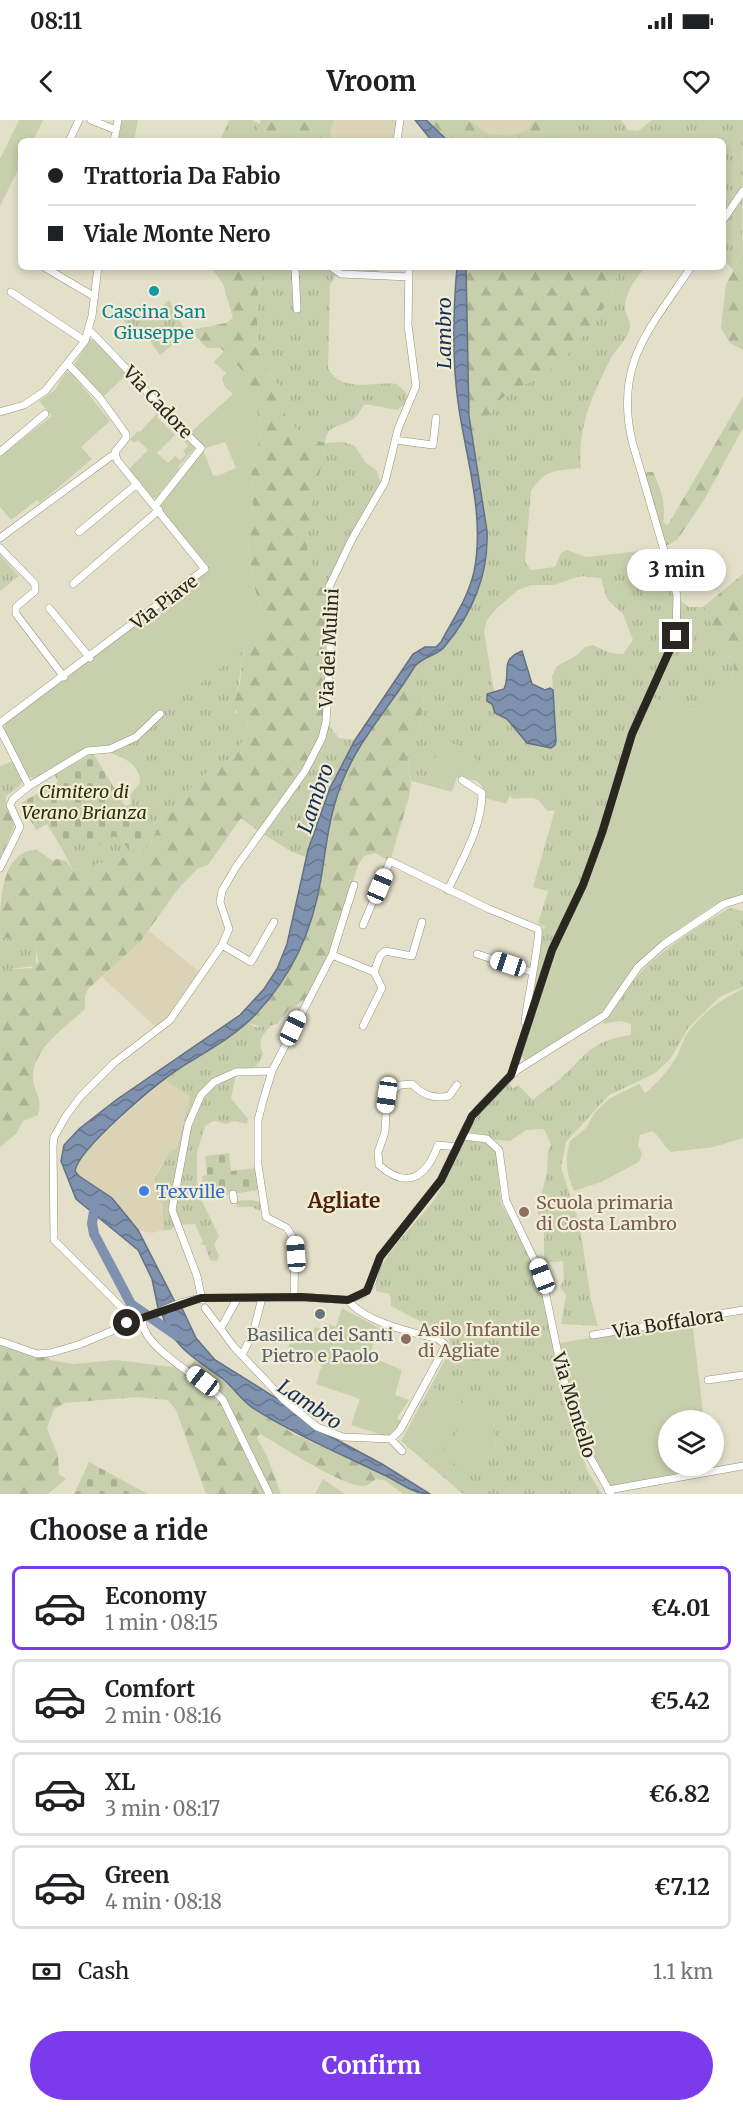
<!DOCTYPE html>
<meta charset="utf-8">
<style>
body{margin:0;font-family:Merriweather,serif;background:#f6f6f6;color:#202124;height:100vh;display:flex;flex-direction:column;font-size:22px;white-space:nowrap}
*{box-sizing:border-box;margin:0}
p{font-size:20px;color:#757577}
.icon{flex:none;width:33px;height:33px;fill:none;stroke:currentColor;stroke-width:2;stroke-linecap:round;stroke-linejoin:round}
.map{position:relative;height:1374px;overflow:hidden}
.panel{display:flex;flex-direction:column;background:#fff;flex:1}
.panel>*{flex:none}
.hud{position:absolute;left:18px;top:18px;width:708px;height:132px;border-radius:9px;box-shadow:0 3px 9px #0003;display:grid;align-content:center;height:132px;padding:0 30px;background:#fff}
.buttons{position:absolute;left:658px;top:1290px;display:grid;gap:12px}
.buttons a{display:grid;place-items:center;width:66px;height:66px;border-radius:50%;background:#fff;box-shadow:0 3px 9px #0003;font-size:30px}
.end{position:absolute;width:27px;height:27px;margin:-14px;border:8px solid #29271f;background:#fff;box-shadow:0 0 0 3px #fff}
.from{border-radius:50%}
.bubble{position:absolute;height:42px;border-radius:21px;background:#fff;box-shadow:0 3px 9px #0003;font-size:20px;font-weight:700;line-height:42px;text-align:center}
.car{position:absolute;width:18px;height:36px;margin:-18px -9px;border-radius:8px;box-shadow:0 0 4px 2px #0007;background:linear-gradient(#fff 24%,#345 0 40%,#fff 0 76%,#345 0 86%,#fff 0)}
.hud b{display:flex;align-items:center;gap:21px;height:57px;font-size:22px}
.hud b+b{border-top:2px solid #e0e0e0}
.hud i{width:15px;height:15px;background:#202124}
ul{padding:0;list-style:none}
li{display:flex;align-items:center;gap:18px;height:84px;margin:0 12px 9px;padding:0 18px;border:3px solid #e0e0e0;border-radius:9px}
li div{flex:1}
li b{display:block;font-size:22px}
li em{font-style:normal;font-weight:700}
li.selected{border-color:#7c3aed}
li>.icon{width:54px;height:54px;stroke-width:1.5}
h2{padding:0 30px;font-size:27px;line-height:72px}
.pay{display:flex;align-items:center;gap:15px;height:66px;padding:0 30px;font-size:22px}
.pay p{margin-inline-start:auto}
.cta{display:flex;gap:12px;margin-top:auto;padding:12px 30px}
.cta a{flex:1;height:69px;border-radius:36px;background:#7c3aed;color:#fff;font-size:24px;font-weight:700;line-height:69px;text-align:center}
.status{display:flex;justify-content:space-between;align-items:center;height:42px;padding:0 30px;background:#fff;direction:ltr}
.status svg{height:16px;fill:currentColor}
header{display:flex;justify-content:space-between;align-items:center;height:78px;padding:0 30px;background:#fff;font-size:27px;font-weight:700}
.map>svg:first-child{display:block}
</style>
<div class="status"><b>08:11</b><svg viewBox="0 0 49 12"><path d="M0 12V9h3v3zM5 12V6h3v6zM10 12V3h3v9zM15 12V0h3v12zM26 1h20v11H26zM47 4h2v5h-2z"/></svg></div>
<header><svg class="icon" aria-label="back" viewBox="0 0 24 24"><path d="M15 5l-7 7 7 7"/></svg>Vroom<svg class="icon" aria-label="heart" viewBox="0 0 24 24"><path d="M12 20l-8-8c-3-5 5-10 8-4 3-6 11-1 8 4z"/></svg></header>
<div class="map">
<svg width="743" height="1374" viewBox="0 0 743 1374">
<defs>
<pattern id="grass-tufts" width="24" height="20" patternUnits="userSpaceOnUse" patternTransform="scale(1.5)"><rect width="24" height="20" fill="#c8cfad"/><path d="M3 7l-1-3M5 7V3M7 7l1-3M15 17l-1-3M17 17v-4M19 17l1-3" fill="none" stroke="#acb294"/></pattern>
<pattern id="forest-firs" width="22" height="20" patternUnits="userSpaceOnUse" patternTransform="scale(1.5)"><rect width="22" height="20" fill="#c8cfad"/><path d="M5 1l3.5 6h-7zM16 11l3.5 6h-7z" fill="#acb294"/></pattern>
<pattern id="cemetery-stones" width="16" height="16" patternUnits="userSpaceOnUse" patternTransform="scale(1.5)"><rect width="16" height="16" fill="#c8cfad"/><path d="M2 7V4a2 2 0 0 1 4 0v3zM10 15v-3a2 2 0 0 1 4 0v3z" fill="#acb294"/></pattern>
<pattern id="water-waves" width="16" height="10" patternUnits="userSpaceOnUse" patternTransform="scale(1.5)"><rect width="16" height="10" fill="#7e91ae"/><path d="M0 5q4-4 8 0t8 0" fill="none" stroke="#67768d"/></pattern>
</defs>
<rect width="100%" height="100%" fill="#e4dfc9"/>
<path fill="#dad3b5" d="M334,0H400L397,21H329Z
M468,0H535L525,11L508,16L489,14Z
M149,811L202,854L159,910L102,857Z
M167,958V962L190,976L177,1028L169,1032L157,1053L156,1074L163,1086V1110L152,1113L138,1110L104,1073L90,1066L75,1051L76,1043L89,1026Z"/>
<path fill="url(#grass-tufts)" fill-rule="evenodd" d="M229,0H252L260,4L255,21H220Z
M554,0H621L628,10L638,11L652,0H743L742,134L733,150L723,139V21H568Z
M268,147H384L374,154L337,153L330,165L328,248C341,274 374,261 397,264L407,274L405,284L397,290L365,284C360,288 360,295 353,299C341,307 326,304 325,323L343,322L355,326L365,342L377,351L382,367L329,467C320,458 309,445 307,432C304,401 318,359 325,329C304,313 277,303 283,272C277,262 269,253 264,244C255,225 253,162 268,147Z
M618,147H646C636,157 625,173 625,188C626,194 630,200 630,206C629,219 617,227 611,238C593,274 577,307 581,348C554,351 546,349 531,371L525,442L531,450L555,447L561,433L567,430L586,437L668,428L682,482L689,487H703L724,531L734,543L732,562L698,590L678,588L649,577L610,691L525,911L538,809L546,808L538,803L548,771L533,767L555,690L548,691C544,688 541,682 538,680C531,675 520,680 512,678L510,675L508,680L457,625L448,622L439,627L427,665L411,661L407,636L419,613L424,578L413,564L406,561L421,539L441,530L470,490L481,462L488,429L474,327L477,315L496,283L512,271L545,254L569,233L595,202L612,175ZM581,456L601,458L607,479L623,494L633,520L623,534L610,533L593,525L585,527L576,536L557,546L552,556L556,621L539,624L527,623L507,599L494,591L488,574L494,571L484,512L487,500L495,490L518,470L531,465H553Z
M169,180L185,211L190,210L160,235L141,208L132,210L123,200L139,187L157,192Z
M0,435L19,456L0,471Z
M243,531L235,592L246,601L249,610L234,636L209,652L161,701L149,726L137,734L73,750L61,727L131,684L130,675L140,663C141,645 123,637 108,632Z
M326,602L339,618L355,620L330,668L306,737L292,732L260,712Z
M14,641L23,659L20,666L6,676V686L0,682V646Z
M730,788L743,791V867L721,876L689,907L670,939L654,954L609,975L566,1022L561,1047L580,1107L591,1180L598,1206L561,1204L566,1175L560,1167L564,1159L563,1141L544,1143V1114L537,1089L547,1054L548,1031L551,1025L544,1009L526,1010L510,1021L495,1020L483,1014L466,1012L476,995L509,963L513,969L518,965L533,980C541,972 551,967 560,959C589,933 588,922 631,915V904L620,901L602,904C614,888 625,870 638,855C663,828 698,806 730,788Z
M0,816L36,828V846L0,850Z
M247,903L255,907L271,906C262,915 257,922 263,934C258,948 250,951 236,955L231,978L248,999L247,1004L234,1001L227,1004L214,1001L205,1006L197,1032V1060L200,1077L219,1116L214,1124L219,1136L217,1141L210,1140L205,1125L200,1124L203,1122L195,1104L175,1105L171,1110H163V1086L156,1074L155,1059L169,1032L177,1028L190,976L167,962V958Z
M466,1019L480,1020L496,1029L501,1083L539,1151L573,1307L587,1350L602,1374H463L401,1321L452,1227L448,1216L391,1186L390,1174L376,1171C372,1141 420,1101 436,1077C447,1059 455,1035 466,1019ZM471,1286L497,1301L493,1308L495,1330Z
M252,1080L260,1082V1091L252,1087H237L236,1081Z"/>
<path fill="url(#forest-firs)" d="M261,0H334L329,21H255Z
M426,0H468L489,14L508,16L525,11L535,0H554L568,21H448Z
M743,106V230L730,223L721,208L726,164L742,134Z
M211,147H268C253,162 255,225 264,244C269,253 277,263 283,272C278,300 300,315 324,323L325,329L311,390L307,431L314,448L329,467L326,602L312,640L260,712L241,698L208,745L197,749L178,769L140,822L88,869L85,876V889C65,908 32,928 33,959C34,973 43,978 38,995L23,1001L16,1014L0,1027V850L32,848L38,842L36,828L0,816C0,784 0,730 37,730L53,741L57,739L66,741L73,750L137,734L149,726L161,701L176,683L205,654L234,636L249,610L248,605L238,595L234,585L240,563L243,531L261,505L263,496L252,459L248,421L253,398L251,350L262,309L247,256L224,231L220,228H207L190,210L226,203L233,198L223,164Z
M466,147H618L612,175L595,202L569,233L545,254L512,271L496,283L477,315L474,327L466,263Z
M743,276V308L704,380L677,420L664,427L644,352H653C661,368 666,384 663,402L668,405Z
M743,454V560L732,562L734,543L724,531L703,487Z
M406,561L413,564L424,578L419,613L407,636L411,664L409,677L390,741L375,733L364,736L358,745L332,835L307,879L289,889L277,904L263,907L247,903C288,861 311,817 321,759C326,727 329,697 341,666C355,627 384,595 406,561Z
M0,682L6,686L15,704L0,740Z
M0,1221L47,1233L50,1240L73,1244L116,1240L180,1248L191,1246L194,1240L226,1262L252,1287L292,1313L386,1355L419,1374H403L386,1361L376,1359C372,1362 369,1366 363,1366C341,1366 282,1326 260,1314L257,1318L267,1336L281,1374H206L176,1290L168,1280L137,1277L65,1283L54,1289L47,1308L58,1336L59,1354L66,1359L48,1374H0Z"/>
<path fill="url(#cemetery-stones)" d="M93,633L125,686L131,684L148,714L135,732L130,733L123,721L114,716L92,729L82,714L61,727L47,704L36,710L21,683L58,662L55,655Z
M229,1033L231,1051L256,1048L260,1070L205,1078L202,1056L207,1055L205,1036Z
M89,1342L148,1374H74Z"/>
<path fill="#c8cfad" d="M19,0H43L33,21H21V44L0,86V39Z
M122,0H138L134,21H118Z
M95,219L126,255L102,278L74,245L90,220Z
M224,231L247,256L262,309L251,350L253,398L248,421L252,459L263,496L261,505L243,531L166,589L155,601L134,615L113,626H96L80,631L38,659L28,657L4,609L6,603L208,450V446L161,389V385L200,333L204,332L213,355L217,356L236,348L225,322L206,328L192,314V311L233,274L225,267L222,258L226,253L214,242Z
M70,251L110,301L81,327L92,339L40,383L37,380L11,400L0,387V336L52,296L39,281L55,270L66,252Z
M158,292L160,294L157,297L175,315L157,333L168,343L175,336L180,340L186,335L183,331L188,326L181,318L184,315L195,328L179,346V350L161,371L158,378H153L129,349L148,330L138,320L134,323L130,319L138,311L140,312Z
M743,560V776L711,787L662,821L630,852L605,891L526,941L520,936L553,832L584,767L638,604L652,577L678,588L698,590L732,562Z
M448,622C475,629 474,640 489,658C496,666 503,671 508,680L506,684L485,678L482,666L477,661L457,657L452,672L427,665L439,627Z
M743,869V1018L714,1027L671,1032C662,1025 660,1016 652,1011L640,1015L638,1025L642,1034L639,1042L601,1062L574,1071C566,1053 565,1040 570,1021L586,1008L595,992L609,979L639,964L645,973C656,965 668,950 676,938C681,930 682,920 688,912C702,893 721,879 743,869Z
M342,1188L379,1208L369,1236L402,1250L395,1275L409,1280L397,1298L402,1302L389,1317L351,1305L360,1279L316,1264L322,1245L288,1228L294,1213L311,1218L315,1207L323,1209L325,1203L336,1207Z
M692,1201L704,1300H669V1346H710L711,1350L609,1367L583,1319L559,1223Z
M274,1208L292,1214L289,1222L271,1216Z
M435,1268L468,1286L441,1333L409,1315Z
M472,1286L497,1300L493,1308L495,1334L477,1356L442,1337Z
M323,1359L345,1374H315Z"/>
<path fill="url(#water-waves)" stroke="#647183" stroke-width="1.5" d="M415,0H426L448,21H432Z
M457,147H466L469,296L487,411C489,454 472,494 445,526C439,535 425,535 415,546C391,586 357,621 341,665C329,696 326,727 321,759C312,812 292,856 255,895C233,918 203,933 177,950C156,964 78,1029 75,1051L79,1056L112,1078L138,1110L175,1182L158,1188L152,1159L138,1130L76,1079L61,1041L64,1025L79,1009L116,980L240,895L264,869L277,849L287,824L308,730L330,668L355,620L413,534L425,527H436L441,522C453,499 468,478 474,452C485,397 467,342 459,289C452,244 453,192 457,147Z
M522,531L532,564L545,570L550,568L553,570L556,621L555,625L551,628L527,623L507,599L495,593L492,584L487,581V574L504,569C512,551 498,541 522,531Z
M181,1186L196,1218L215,1240L281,1281L324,1313L382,1344L430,1374C412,1374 400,1362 384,1355C339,1333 295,1315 253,1288C241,1280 234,1268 223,1259C198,1241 171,1226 162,1194Z"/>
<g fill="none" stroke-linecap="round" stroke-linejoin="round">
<path stroke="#7e91ae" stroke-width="10" d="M95,1085L92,1103L94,1114L131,1184L177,1216"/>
<g stroke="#96927d" stroke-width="8">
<path id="minor" d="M91,0L116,10
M69,21L79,0
M114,21L118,0
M397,21L400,0
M723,100L743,71
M44,147L95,177
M295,147L297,189
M331,147L341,154L409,157
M11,172L85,221
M89,210C128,248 161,290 201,328L156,385
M0,292L24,285L45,271L85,221L92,196L98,147
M395,320L433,325L436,298
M0,332L45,294
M79,412L137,364
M0,418L110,337L115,335
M0,428L35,464V471L16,487V494L64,557
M73,464L159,390
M49,488L90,538
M0,603L205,449L117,340L115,332L126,318V314L100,278L68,244
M0,609L29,666
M0,748L20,707L10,685L13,679L29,666L87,631L110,629L136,617L160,594
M448,770C462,739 482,708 482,673L462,660
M363,805L390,741L489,789L538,809C541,815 526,888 525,902
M222,825L251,842L274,802
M477,834L532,852
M332,835L374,852L382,868L363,906
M374,852L380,836L385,831L412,836L422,802
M512,953L552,830L583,765L602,713L632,614L676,516L677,475L632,321C614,242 651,208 691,147
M457,965L449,976C433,979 423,975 412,964L400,965L387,975L385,1012L378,1032L379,1045C408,1071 427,1056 438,1025L458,1027
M462,1016L487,1019L499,1030L506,1081L542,1156L562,1253L582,1323L611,1374
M233,1074L234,1080
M294,1177L295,1121L287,1108L266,1097L258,1045V1000L263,981L272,951L332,835L354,765
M202,1180L197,1156L172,1090L188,1005L201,975L214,962L236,952L272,951
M205,1188L234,1227L284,1280L317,1307L343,1317L391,1319L400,1310L446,1225L438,1219C412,1212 364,1202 348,1180
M143,1197C136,1226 206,1259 223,1280L269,1374
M134,1200L54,1120L53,1026L54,1017L66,996L80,977L114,943L170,900L222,825L229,809L220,782L222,771L236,747L305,651L322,618L326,602L330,536L329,467L352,419L385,362L398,309L416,266L408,205L409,147
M221,1208L237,1179
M593,1215L743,1190
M0,1221L37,1234L50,1233L78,1225L180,1183L201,1178L301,1177L348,1180L363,1174L372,1163L380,1137L441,1060L467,1006L479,988L517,950L605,895L638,847L664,824L724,784L743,778
M242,1235L253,1213L262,1178
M708,1260L743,1255
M391,1319L402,1331
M608,1370L743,1346"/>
</g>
<use href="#minor" stroke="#fff" stroke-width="7"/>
</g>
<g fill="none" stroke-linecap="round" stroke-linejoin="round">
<path stroke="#29271f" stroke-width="8" d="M127,1203L201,1178L301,1177L348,1180L367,1171L380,1137L441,1060L472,996L511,955L552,830L583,765L602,713L632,614L676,516"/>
</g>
<circle fill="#0f9aa8" stroke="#f2edd6" stroke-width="2" cx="154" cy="171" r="6"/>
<circle fill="#3f7fe0" stroke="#f2edd6" stroke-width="2" cx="144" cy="1071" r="6"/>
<g fill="#8d6e63" stroke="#f2edd6" stroke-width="2">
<circle cx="524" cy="1092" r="6"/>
<circle cx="406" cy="1219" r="6"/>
</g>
<circle fill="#6b7280" stroke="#f2edd6" stroke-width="2" cx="320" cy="1194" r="6"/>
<g text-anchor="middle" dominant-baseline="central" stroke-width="4.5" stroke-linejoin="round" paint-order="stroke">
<g font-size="18" fill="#0d838f" stroke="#f2edd6">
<text x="154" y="191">Cascina San<tspan x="154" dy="21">Giuseppe</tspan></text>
</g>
<g font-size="18" fill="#29271f" stroke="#f2edd6">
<text transform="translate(158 282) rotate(47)">Via Cadore</text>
<text transform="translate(164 482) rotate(-37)">Via Piave</text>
<text transform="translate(329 528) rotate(-87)">Via dei Mulini</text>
<text transform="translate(668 1203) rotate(-9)">Via Boffalora</text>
<text transform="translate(574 1285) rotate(73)">Via Montello</text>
</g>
<g font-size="18" font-style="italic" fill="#2b3106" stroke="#f2edd6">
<text x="84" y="671">Cimitero di<tspan x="84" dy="21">Verano Brianza</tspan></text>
</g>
<g font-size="18" fill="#366cbe" stroke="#f2edd6" text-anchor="start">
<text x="156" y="1071">Texville</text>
</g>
<g font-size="18" fill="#785e54" stroke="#f2edd6" text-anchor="start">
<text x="536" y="1082">Scuola primaria<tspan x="536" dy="21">di Costa Lambro</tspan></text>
<text x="418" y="1209">Asilo Infantile<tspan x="418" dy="21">di Agliate</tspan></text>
</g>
<g font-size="18" fill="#5b616d" stroke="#f2edd6">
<text x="320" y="1214">Basilica dei Santi<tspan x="320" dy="21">Pietro e Paolo</tspan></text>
</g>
<g font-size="20" font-style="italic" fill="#162f57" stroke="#f2edd6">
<text transform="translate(443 213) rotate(-90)">Lambro</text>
<text transform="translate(315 678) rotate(-71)">Lambro</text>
<text transform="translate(310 1284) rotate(34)">Lambro</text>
</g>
<g font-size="21" font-weight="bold" fill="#4f1f06" stroke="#f2edd6">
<text x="344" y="1080">Agliate</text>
</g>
</g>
</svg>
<div class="buttons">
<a><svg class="icon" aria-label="layers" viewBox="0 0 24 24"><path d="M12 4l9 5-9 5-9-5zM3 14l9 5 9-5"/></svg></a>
</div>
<i class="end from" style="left:127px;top:1203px"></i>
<i class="end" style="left:676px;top:516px"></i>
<div class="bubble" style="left:627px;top:429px;width:99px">3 min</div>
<i class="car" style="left:380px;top:766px;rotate:23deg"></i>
<i class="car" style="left:508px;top:844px;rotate:288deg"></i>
<i class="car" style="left:293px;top:908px;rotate:25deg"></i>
<i class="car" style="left:387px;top:975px;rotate:188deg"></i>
<i class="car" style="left:296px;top:1134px;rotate:356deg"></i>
<i class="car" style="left:542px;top:1156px;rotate:339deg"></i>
<i class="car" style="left:203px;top:1261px;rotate:308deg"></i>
<div class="hud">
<b><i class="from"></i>Trattoria Da Fabio</b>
<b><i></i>Viale Monte Nero</b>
</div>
</div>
<section class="panel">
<h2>Choose a ride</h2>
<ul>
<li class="selected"><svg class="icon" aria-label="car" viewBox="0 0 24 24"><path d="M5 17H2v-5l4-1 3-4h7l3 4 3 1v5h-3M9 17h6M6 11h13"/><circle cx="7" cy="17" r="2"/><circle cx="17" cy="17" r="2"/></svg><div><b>Economy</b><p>1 min · 08:15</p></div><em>€4.01</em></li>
<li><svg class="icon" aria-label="car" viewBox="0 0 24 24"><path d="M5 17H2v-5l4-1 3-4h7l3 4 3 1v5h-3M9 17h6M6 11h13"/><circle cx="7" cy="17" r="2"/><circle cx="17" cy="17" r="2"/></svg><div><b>Comfort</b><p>2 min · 08:16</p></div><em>€5.42</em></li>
<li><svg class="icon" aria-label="car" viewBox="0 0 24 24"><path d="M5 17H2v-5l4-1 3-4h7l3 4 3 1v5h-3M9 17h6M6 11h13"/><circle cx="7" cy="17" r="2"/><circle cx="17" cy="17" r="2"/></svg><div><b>XL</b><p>3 min · 08:17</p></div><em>€6.82</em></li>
<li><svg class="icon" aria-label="car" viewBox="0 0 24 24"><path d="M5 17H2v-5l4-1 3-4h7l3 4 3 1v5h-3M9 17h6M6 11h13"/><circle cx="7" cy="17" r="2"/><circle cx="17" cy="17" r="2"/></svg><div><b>Green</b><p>4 min · 08:18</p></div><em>€7.12</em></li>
</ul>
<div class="pay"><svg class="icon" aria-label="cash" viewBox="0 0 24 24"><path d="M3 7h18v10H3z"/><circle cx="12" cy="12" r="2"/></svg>Cash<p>1.1 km</p></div>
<div class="cta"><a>Confirm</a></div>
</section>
